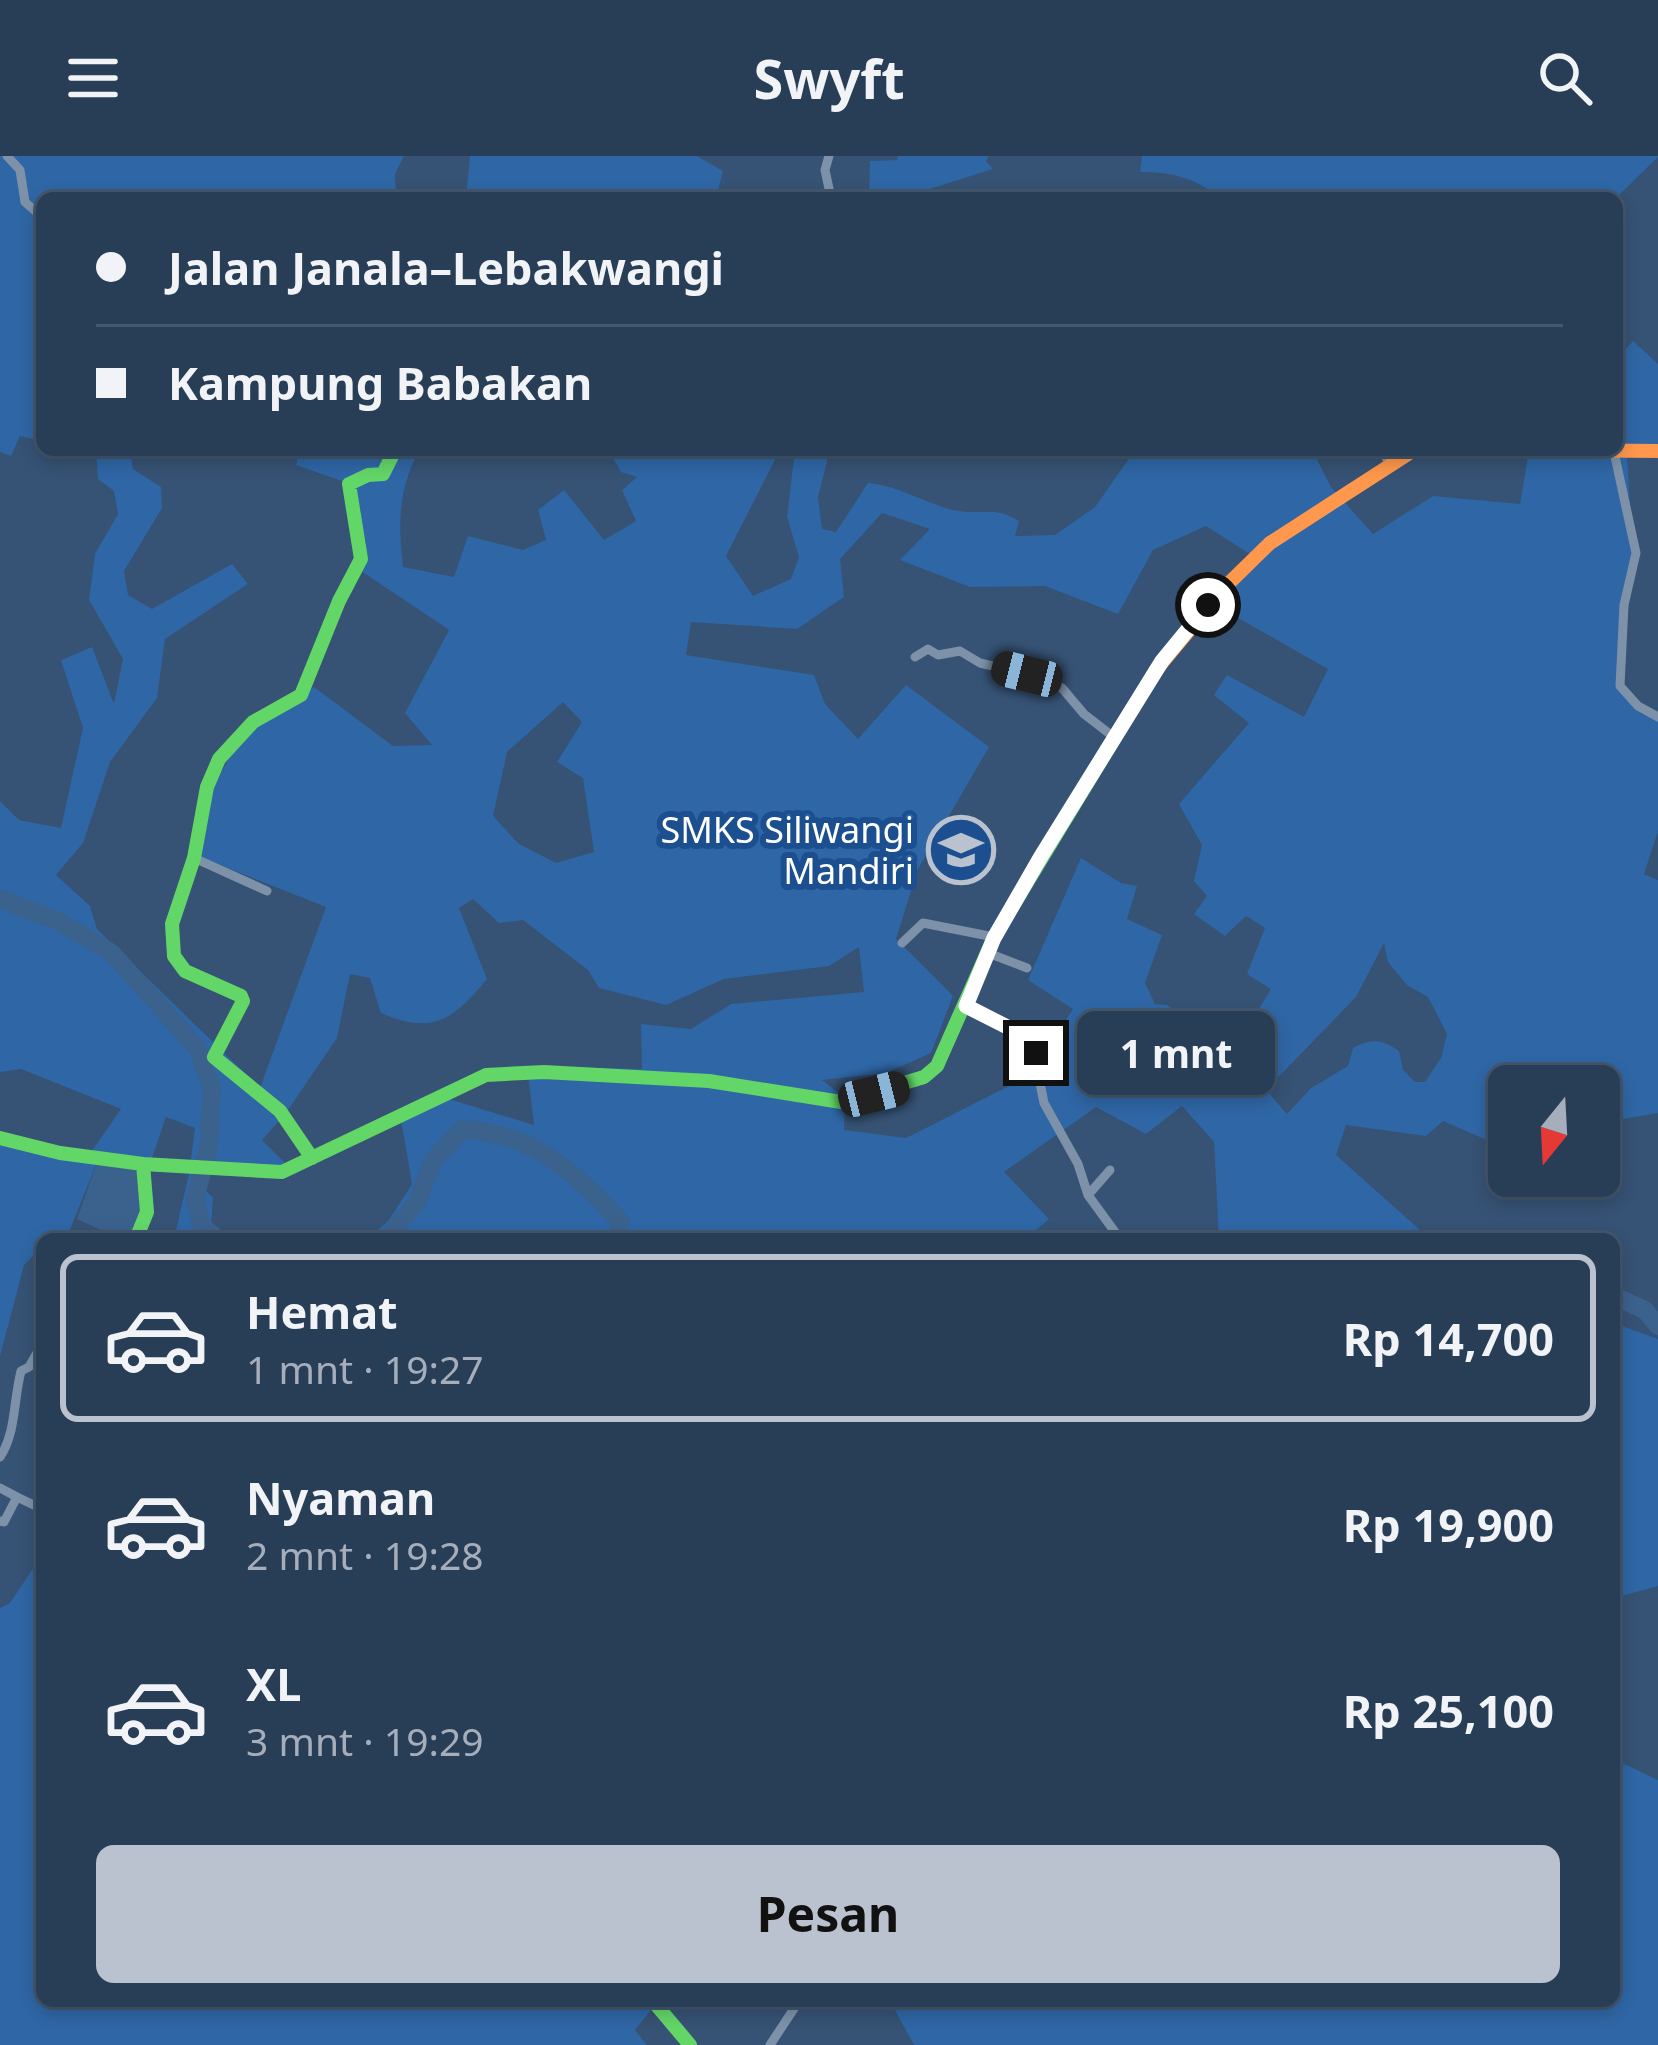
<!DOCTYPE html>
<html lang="id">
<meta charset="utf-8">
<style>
body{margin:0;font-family:"Noto Sans",sans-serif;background:#344961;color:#f1f3f6;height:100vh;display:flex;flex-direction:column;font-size:45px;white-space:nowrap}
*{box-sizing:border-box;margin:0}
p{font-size:39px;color:#a5aeba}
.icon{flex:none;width:66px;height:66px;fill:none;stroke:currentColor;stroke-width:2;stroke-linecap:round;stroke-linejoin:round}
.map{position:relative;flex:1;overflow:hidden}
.side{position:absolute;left:36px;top:1077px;width:1584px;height:774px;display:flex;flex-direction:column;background:#283e57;border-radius:18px;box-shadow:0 6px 18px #0003,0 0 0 3px #44576d}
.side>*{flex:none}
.banner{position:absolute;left:36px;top:36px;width:1587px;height:264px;border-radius:18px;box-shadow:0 6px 18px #0003,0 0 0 3px #44576d;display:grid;align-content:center;height:264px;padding:0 60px;background:#283e57}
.needle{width:78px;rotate:198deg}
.fabs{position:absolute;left:1488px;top:909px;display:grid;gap:24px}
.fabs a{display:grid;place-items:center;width:132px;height:132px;border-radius:18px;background:#283e57;box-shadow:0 6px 18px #0003,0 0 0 3px #44576d;font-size:60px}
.end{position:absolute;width:54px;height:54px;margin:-27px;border:15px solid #fff;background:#111;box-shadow:0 0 0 6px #111}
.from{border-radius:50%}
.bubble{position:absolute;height:84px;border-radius:18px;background:#283e57;box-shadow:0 6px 18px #0003,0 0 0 3px #44576d;font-size:39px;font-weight:700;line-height:84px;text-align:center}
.car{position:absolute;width:36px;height:72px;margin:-36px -18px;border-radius:15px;box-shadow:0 0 9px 3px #0007;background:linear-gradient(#222 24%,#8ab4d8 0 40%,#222 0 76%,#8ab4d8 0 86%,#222 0)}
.banner b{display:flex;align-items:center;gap:42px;height:114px;font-size:45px}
.banner b+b{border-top:3px solid #44576d}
.banner i{width:30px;height:30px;background:#f1f3f6}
ul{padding:21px 0 0;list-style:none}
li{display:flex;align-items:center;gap:36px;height:168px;margin:0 24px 18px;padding:0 36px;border:6px solid transparent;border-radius:18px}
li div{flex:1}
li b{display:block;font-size:45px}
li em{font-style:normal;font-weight:700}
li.on{border-color:#b9c2ce}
li>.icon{width:108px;height:108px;stroke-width:1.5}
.button{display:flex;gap:24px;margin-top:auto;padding:24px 60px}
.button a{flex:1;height:138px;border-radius:18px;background:#b9c2ce;color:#111;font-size:48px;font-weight:700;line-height:138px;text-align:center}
header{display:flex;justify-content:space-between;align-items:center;height:156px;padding:0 60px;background:#283e57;font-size:54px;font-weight:700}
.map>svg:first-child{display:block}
</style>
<header><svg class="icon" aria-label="menu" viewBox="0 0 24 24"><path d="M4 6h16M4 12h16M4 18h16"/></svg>Swyft<svg class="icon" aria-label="search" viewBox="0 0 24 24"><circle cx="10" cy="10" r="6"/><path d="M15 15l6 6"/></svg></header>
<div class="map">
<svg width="1658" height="1889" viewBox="0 0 1658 1889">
<rect width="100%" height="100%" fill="#365274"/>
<path fill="#2f66a5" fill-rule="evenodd" d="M0,0H404L395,18L396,42H42V285L20,280L11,300L0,296Z
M470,0H697L723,15L716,42H466Z
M898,0H989L986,5L993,13L901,42H869L870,5L897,4Z
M1142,0H1658V1L1616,42H1218C1197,21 1169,16 1140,16Z
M1633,185L1658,208V290L1627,300L1633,403L1622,514L1625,538L1640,557L1658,565V675L1644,718L1658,724V957L1605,966L1599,973V930H1509V986L1489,985L1443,965L1426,980L1346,969L1336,999L1419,1073L1414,1083H1219L1214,986L1182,950L1146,978L1096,951L1004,1016L1049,1063L1026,1083H616L612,1078L610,1083H368L389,1064L412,1028L401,963L436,939L534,969L527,910L642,913L641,868L691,873L731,848L864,836L859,791L829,810L724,823L666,849L599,832L588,814L523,764L499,767L473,743L459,752L487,823C454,863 433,880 381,857L370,822L350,818L337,882L286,957L262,984L291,1013L191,1019L213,1042L211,1070L234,1083H174L189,1018L195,972L166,961L150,1008L98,1004L69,1076L42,1083V1091L24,1109L0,1200V982L87,1002L121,953L21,913L0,916V645L19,664L61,672L83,572L61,504L92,491L114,548L123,503L89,444L95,398L118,358L114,335L98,323L96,294H130L133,313L161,331L162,352L124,415L128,439L152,453L232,408L248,428L165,483L157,542L110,606L83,687L56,719L90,750L97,773L260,932L326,751L192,698L206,643L249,567L314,531L393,590L432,589L405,557L449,474L358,413L345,326L296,309L300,294H419C398,336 398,365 403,411L454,421L468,380L523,394L546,384L538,354L564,334L604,384L636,365L622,334L637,321L621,316L608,294H780L726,400L753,440L791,423L799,401L787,361L795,294H830L818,341L822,373L836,376L868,327C900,330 922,346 953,354C979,360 994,349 1019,365L1015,380L1055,379L1095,351L1135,294H1312L1331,331L1373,378L1433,340L1520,348L1529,294H1617V203ZM882,357L930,373L900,404L970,431L1045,430L1118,458L1153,394L1206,370L1250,398L1210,446L1328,513L1304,561L1227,519L1214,539L1249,567L1179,648L1202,689L1194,725L1207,740L1194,758L1225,780L1246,760L1265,772L1247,818L1271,833L1248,871L1221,860L1209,878L1167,849L1155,848L1145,827L1162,779L1127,763L1137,730L1121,727L1081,702L1028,824L1073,853L1029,920L906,982L844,974L845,942L822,924L886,917L931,897L953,840L896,783L918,713L989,591L906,529L858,583L825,548L814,519L686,499L691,466L797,473L844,441L840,403ZM563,546L582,566L557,606L583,622L594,696L556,707L519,688L493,660L507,596ZM1384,787L1388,806L1407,829L1428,841L1447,878L1441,902L1425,926H1415L1403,914L1399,895C1382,883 1371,882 1353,892L1348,910L1311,932L1287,958L1266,934L1356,841Z
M1614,1167L1658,1183V1430L1614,1442Z
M42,1399V1845H649L654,1850L635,1874L647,1889H0V1452L10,1447Z
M1614,1603L1658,1624V1889H914L890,1845H1614Z"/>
<path fill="#3b618d" d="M98,1004L138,1009L151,1039L138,1083H121L77,1063Z"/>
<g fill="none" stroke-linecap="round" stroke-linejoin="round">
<path stroke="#3b618d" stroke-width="18" d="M0,743L58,765L112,797L197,892L212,932L208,996L195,1042L202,1070L218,1083
M386,1083L417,1046L434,1003L463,973C536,979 572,1014 620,1065L617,1083
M1614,1140L1645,1154L1658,1170"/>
<path stroke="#7d92a8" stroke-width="9" d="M7,0L20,14L25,46L42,61
M829,0L825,14L831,42
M1382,294L1389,307
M1614,296L1636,397L1624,449L1620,530L1638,550L1658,561
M915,501L928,493L938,499L960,495L980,507L1027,518L1062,532L1084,558L1115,582
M194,702L267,735
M902,787L923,767L994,781
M988,797L1027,812
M966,850L1032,887L1044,947L1078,1008L1088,1039L1120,1083
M1088,1039L1110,1014
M0,1301C16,1277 13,1247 21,1215L29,1211L42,1188
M0,1332L17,1341L4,1366L0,1365
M17,1341L42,1353
M770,1889L799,1845"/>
<path stroke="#63d668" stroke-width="14" d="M0,982L60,997L143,1008L282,1016L486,919L544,916L709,925L841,946L924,921L937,910L994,781L1156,514
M312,1002L280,955L214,901L243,845L241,840L185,815L174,800L172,768L194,702L207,631L219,603L253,566L301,539L339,445L361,403L349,328L368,319L383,318L395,294
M136,1083L147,1056L143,1008
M653,1845L690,1889"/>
<path stroke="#ff974d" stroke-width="14" d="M1552,294L1658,295
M1156,514L1227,429L1270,387L1414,294"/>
</g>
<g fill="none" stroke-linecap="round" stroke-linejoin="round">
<path stroke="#fff" stroke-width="15" d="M1036,897L1023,879L966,850L994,782L1040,702L1162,505L1208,449"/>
</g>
<defs>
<g id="school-ring" transform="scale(3.45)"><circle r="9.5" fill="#1b4f8f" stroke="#b9c2ce" stroke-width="1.5"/><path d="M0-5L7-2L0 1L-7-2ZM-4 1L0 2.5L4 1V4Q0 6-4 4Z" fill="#b9c2ce"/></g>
</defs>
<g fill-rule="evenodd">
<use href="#school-ring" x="961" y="694"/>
</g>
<g text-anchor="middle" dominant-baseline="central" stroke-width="12" stroke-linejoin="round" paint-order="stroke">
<g font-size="36" fill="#fff" stroke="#1b4f8f" text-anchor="end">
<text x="914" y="673">SMKS Siliwangi<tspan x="914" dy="41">Mandiri</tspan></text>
</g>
</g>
</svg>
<div class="fabs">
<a><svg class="needle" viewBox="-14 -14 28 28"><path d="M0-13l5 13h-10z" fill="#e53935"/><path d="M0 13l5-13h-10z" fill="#a5aeba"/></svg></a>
</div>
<i class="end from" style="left:1208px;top:449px"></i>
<i class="end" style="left:1036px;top:897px"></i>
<div class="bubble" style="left:1077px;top:855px;width:198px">1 mnt</div>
<i class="car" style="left:1027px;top:518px;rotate:284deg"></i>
<i class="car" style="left:874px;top:938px;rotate:76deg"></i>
<div class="banner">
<b><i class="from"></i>Jalan Janala–Lebakwangi</b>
<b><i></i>Kampung Babakan</b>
</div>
<section class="side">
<ul>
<li class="on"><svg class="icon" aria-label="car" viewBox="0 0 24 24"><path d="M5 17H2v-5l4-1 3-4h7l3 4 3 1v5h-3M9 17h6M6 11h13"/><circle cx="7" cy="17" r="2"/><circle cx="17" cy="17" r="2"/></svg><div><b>Hemat</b><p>1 mnt · 19:27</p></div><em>Rp 14,700</em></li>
<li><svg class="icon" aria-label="car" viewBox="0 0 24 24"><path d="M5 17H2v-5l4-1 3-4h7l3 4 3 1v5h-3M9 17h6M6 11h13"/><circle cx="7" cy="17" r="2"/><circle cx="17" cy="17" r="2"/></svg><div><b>Nyaman</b><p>2 mnt · 19:28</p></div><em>Rp 19,900</em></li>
<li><svg class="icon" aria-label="car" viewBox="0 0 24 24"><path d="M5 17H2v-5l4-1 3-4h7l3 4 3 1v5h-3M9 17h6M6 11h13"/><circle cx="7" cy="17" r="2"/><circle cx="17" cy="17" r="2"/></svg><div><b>XL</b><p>3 mnt · 19:29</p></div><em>Rp 25,100</em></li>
</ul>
<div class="button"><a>Pesan</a></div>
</section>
</div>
